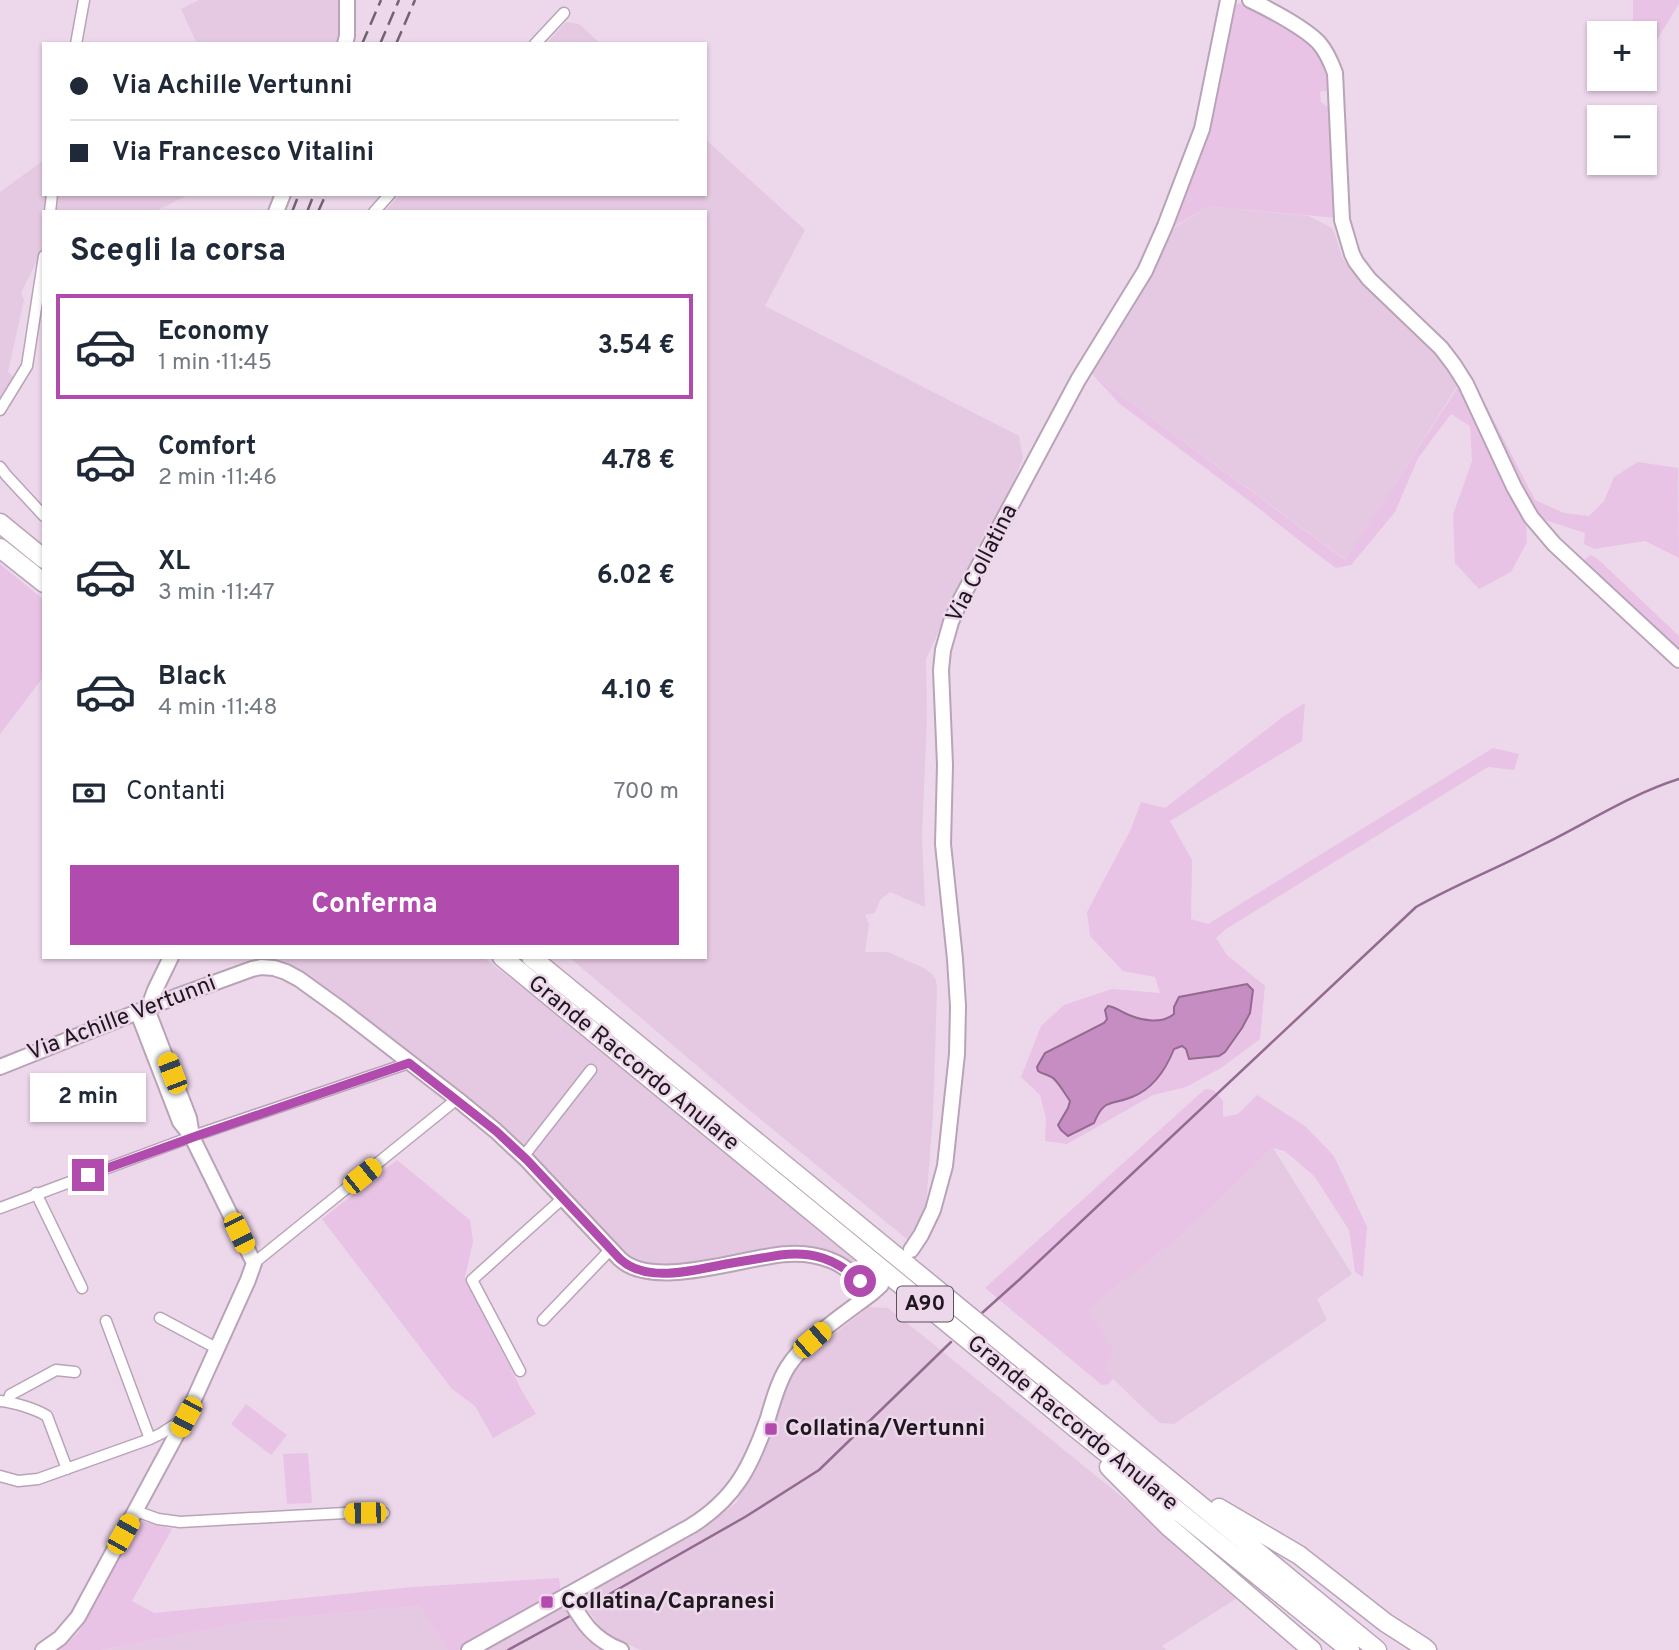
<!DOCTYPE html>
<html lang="it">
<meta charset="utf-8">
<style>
body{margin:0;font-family:Overpass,sans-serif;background:#f6f6f7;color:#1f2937;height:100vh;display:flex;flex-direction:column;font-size:26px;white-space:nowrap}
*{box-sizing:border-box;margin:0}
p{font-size:23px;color:#747a83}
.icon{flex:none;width:38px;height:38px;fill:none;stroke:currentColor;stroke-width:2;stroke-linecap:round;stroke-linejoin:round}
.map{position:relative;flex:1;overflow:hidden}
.drawer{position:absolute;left:42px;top:210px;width:665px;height:749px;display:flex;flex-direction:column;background:#fff;border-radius:0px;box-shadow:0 2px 5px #0004}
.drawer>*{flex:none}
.hud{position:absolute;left:42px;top:42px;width:665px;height:154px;border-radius:0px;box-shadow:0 2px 5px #0004;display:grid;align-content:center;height:154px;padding:0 28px;background:#fff}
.tools{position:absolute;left:1587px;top:21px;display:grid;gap:14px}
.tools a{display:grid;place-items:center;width:70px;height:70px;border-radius:0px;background:#fff;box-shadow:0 2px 5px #0004;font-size:35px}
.end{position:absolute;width:32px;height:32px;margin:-16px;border:9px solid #b24bae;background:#fff;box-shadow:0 0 0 4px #fff}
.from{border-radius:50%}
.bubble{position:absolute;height:49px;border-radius:0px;background:#fff;box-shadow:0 2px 5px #0004;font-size:23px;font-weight:700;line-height:49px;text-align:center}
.car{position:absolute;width:21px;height:42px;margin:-21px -10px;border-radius:9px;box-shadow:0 0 5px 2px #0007;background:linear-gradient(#f5c518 24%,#345 0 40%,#f5c518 0 76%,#345 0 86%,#f5c518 0)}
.hud b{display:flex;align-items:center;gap:24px;height:66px;font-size:26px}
.hud b+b{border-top:2px solid #e0e1e3}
.hud i{width:18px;height:18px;background:#1f2937}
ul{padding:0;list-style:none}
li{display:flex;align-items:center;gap:21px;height:105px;margin:0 14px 10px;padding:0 14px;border:4px solid transparent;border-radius:0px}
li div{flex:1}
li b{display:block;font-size:26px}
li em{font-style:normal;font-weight:700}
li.on{border-color:#b24bae}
li>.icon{width:63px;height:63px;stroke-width:1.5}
h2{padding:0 28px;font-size:32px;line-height:84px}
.pay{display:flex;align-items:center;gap:18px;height:77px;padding:0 28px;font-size:26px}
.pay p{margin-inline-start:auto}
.primary-button{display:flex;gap:14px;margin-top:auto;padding:14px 28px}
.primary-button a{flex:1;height:80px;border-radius:0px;background:#b24bae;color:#fff;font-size:28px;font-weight:700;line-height:80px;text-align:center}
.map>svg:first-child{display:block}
</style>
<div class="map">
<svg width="1679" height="1650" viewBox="0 0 1679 1650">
<rect width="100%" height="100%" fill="#edd7eb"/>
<path fill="#e5c9e2" d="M199,0H348L345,44H197L181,9Z
M566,22L579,24L601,44H546Z
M705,139L805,230L765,306L1019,436L1023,458L1008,496L986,531L926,659L927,715L922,838L925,907L890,892L880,900L875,913L865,915L869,924L865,952H888L924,968L932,974L936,980L937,990L933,1115L926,1205L908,1240L748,1109L569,957H705V212H384L401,194H705Z
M44,160V194H190L154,212H44V262L36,263L21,293L24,300L8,372L14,378L0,401V192Z
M1209,206L1309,216L1332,228L1336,237L1342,257L1351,270L1442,361L1455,377L1458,385L1346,560L1092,374L1139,298L1175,227Z
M263,957H483L613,1058L877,1276L871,1282L850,1263L826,1252L797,1247L730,1259L659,1266L636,1264L533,1158L355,1012L285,963L262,959Z
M1273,1148L1352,1274L1317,1299L1327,1320L1174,1424L1160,1423L1141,1406L1103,1369L1087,1309L1186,1232Z
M869,1307L888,1308L927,1339L1174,1539L1240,1596L1162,1646L1166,1650H641L611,1637L602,1630L581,1600L584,1593L694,1535L736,1503L769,1441L788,1384L800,1363L812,1351Z
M419,1606L448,1650H102L250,1621Z
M555,1609H567L587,1637L598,1649L602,1650H482Z"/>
<path fill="#e8c3e5" d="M1633,0H1679V4L1645,59V33H1633Z
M1247,3L1306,37L1318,47L1330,80L1329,90L1320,92L1321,102L1330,109L1336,218L1209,206L1173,227L1186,193L1206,127L1226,28L1236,4Z
M1092,374L1345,560L1460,384L1526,522L1527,542L1511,572L1479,589L1455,563L1453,515L1472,461L1470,426L1451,414L1418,458L1395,512L1351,565L1336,568L1309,548L1252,503L1120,404Z
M1471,376L1535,500L1564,513L1589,516L1604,501L1614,477L1638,462L1678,468L1679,558L1645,541L1594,549L1584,544L1585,533L1539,518L1519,491L1468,379Z
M1591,555L1599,560L1679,636V654L1585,565V559Z
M0,564L44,600V676L0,734Z
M1305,703L1302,741L1170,821L1192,860L1191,919L1208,924L1493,748L1519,754L1514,770L1488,767L1226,929L1216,938L1227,955L1265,986L1260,1039L1221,1068L1186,1087L1153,1095L1067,1144L1045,1141L1046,1118L1040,1095L1021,1077L1041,1026L1064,1005L1112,989L1160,993L1155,977L1123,971L1090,936L1087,912L1131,829L1141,802L1165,808L1284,716Z
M1205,1089L1214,1090L1223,1101V1117L1238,1114L1257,1095L1305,1126L1334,1156L1367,1227L1363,1277L1355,1272L1349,1230L1315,1177L1285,1151L1273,1148L1186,1232L1088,1309L1113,1351L1104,1369L1113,1379L1108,1384L1102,1385L985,1288Z
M397,1160L470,1220L473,1241L465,1277L523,1393L536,1414L493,1438L475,1406L452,1389L322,1219Z
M246,1404L287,1435L271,1455L231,1424Z
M308,1453L312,1503L287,1504L283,1454Z
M139,1520L172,1529L132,1601L154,1613L412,1587L559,1578L561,1594L458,1650H448L419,1606L250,1621L102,1650H59L78,1633Z"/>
<path fill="#c58dc1" stroke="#936a90" stroke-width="2" d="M1247,984L1253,990L1250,1013L1242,1028L1225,1052L1219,1056L1189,1059L1186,1049L1182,1046L1174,1049C1166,1069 1153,1089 1132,1097C1110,1106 1104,1098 1094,1123L1068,1136L1061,1130L1058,1125L1068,1108L1070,1101C1065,1094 1060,1085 1055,1080C1050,1074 1043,1075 1038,1071L1037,1067L1045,1053L1104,1023L1107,1019L1105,1010L1108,1006C1116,1007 1121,1012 1129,1015C1143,1021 1162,1024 1174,1014V1007L1179,997Z"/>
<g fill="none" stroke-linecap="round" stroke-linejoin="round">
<path stroke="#936a90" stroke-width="2.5" d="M982,1313L1020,1279L1416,907C1457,884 1500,867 1542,845C1587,823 1631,794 1679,779
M585,1608L745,1517L819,1470L951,1342
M508,1650L570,1616"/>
<g stroke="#b9a4b7" stroke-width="13">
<path id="street" d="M76,44L84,0
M535,44L564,13
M50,212L52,194
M374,212L390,194
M0,410L27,366L44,256
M0,467L6,475L44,516
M523,1157L591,1070
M36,1193L82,1288
M0,1208L199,1134L409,1063
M254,1263L457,1099
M160,1318L218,1349
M543,1320L610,1250
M106,1321L150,1439
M520,1371L472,1280L562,1199
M0,1401C13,1402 36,1409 47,1416L67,1469
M8,1402L10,1395L56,1370L75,1372
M0,1476L18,1481L38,1479L150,1439L162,1433L182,1420
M136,1511L158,1519L180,1522L345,1513H384"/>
</g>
<g stroke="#b9a4b7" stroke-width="18">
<path id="secondary" d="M1250,0C1269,9 1305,28 1319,43C1326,51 1331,62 1335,73L1342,220L1352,254L1356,262L1369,279L1441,348L1454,365L1466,384L1514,487L1531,517L1554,544L1679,660
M345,44L347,36V0
M276,212L283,194
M148,1009L155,990L171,957
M150,1017L189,1118L192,1136
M0,1067L175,997L252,969L261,967L274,968L286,972L299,979L342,1010L457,1099L496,1131L527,1160L620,1259C654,1291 745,1256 788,1254C802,1253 817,1255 830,1260C847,1266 860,1281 872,1293
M911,1250L921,1235L933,1210L945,1166L957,1054L958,1006L955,959L943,844L945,765L941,670L943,650L951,622L961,599L1078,380L1145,271L1165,226L1202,129L1228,0
M567,1595C582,1621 592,1639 621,1650
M43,1650L60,1638L78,1617L186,1417L248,1280L254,1263L192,1137L180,1122L138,1013
M469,1650L691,1526C736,1498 751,1466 768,1418C773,1401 778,1383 787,1368C804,1340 846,1313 872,1293L881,1285"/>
</g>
<g stroke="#b9a4b7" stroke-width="21">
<path id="highway" d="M0,523L44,559
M0,548L44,583
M502,957L1073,1426L1350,1650
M531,957L1377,1650
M1109,1467L1169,1527L1312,1650
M1219,1508L1299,1555L1386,1623L1422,1646L1427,1650"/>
</g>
<use href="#street" stroke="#fff" stroke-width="10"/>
<use href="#secondary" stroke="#fff" stroke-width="14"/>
<use href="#highway" stroke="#fff" stroke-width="18"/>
<path stroke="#70626f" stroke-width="2.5" stroke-dasharray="14 7" stroke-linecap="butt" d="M362,44L381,0
M380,44L399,0
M396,44L415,0
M292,212L299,194
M307,212L314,194
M318,212L326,194"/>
</g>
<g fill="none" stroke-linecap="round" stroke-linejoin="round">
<path stroke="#b24bae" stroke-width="9" d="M88,1175L202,1134L409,1063L496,1131L527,1160L620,1259C647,1284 694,1270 726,1264C744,1261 762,1258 780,1255C813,1251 836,1259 860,1281"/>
</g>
<g fill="#b24bae" stroke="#edd7eb" stroke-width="2.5">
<rect x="764" y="1422" width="14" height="14" rx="3.5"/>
<rect x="540" y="1595" width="14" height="14" rx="3.5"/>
</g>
<g text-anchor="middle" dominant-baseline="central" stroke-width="5" stroke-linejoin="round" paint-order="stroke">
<rect fill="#edd7eb" stroke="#5d515c" stroke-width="2" x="897" y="1286.5" width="56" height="35" rx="5"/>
<g font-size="21" font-weight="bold" fill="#1f171e">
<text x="925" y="1304">A90</text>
</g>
<g font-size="23" fill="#1f171e" stroke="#edd7eb">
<text transform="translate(983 564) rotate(-63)">Via Collatina</text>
<text transform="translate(122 1019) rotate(-21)">Via Achille Vertunni</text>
<text transform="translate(633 1064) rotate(39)">Grande Raccordo Anulare</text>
<text transform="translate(1072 1424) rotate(39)">Grande Raccordo Anulare</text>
</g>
<g font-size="23" font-weight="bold" fill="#1f171e" stroke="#edd7eb" text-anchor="start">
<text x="785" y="1429">Collatina/Vertunni</text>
<text x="561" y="1602">Collatina/Capranesi</text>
</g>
</g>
</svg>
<div class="tools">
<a>+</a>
<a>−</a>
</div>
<i class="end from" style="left:860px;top:1281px"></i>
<i class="end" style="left:88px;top:1175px"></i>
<div class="bubble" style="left:30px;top:1073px;width:116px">2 min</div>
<i class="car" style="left:172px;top:1073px;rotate:339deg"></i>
<i class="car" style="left:362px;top:1176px;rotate:51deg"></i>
<i class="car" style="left:239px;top:1233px;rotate:154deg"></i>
<i class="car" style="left:812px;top:1340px;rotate:49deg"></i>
<i class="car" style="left:186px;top:1417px;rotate:208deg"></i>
<i class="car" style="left:365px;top:1513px;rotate:269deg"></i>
<i class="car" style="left:123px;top:1534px;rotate:29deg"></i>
<div class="hud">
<b><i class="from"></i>Via Achille Vertunni</b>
<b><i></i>Via Francesco Vitalini</b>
</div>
<section class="drawer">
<h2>Scegli la corsa</h2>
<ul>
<li class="on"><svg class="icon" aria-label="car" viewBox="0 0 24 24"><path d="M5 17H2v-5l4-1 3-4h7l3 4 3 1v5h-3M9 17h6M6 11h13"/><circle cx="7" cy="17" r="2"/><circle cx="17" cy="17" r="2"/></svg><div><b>Economy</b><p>1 min · 11:45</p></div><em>3.54 €</em></li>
<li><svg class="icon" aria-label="car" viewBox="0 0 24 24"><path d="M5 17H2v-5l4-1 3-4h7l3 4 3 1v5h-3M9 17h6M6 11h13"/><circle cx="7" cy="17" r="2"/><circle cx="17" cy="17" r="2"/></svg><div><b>Comfort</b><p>2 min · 11:46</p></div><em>4.78 €</em></li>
<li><svg class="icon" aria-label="car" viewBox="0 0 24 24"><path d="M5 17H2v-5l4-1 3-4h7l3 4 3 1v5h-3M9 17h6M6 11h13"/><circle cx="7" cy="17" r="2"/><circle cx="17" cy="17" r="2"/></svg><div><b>XL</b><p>3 min · 11:47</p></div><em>6.02 €</em></li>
<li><svg class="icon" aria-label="car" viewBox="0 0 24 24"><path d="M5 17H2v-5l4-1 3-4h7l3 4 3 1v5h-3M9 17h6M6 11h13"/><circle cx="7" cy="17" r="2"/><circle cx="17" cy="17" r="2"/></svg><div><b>Black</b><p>4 min · 11:48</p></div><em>4.10 €</em></li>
</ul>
<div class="pay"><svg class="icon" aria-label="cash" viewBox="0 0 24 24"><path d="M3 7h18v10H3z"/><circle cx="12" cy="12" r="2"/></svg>Contanti<p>700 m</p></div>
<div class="primary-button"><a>Conferma</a></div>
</section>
</div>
